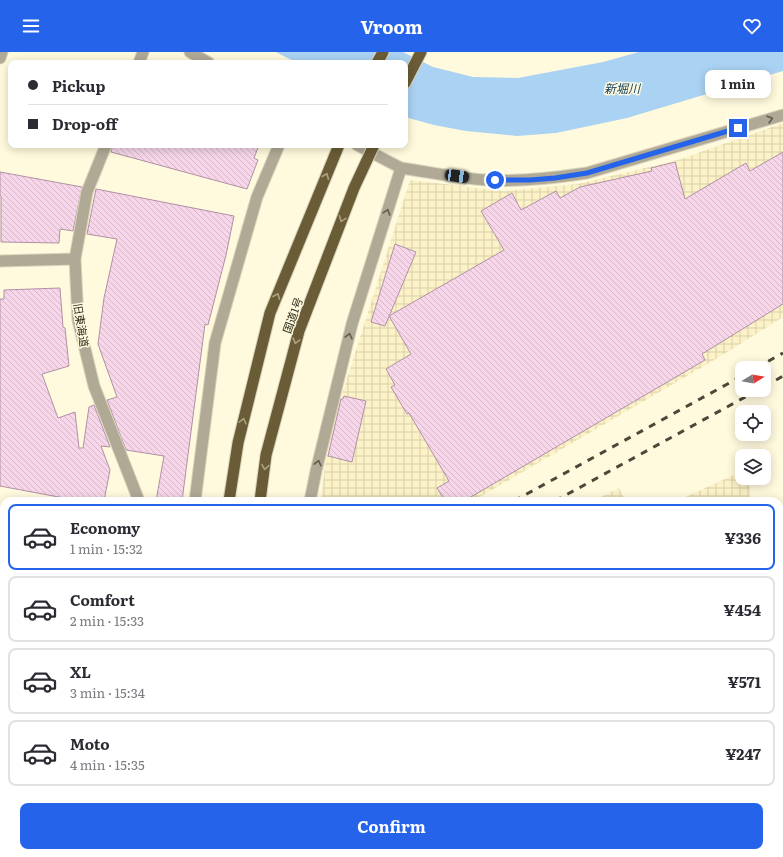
<!DOCTYPE html>
<meta charset="utf-8">
<style>
body{margin:0;font-family:Literata,"Noto Sans JP",serif;background:#f7f7f7;color:#2b2b33;height:100vh;display:flex;flex-direction:column;font-size:15px;white-space:nowrap}
*{box-sizing:border-box;margin:0}
p{font-size:13px;color:#7c7c81}
.icon{flex:none;width:22px;height:22px;fill:none;stroke:currentColor;stroke-width:2;stroke-linecap:round;stroke-linejoin:round}
.map{position:relative;flex:1;overflow:hidden}
.side{position:absolute;left:0px;top:445px;width:783px;height:360px;display:flex;flex-direction:column;background:#fff;border-radius:12px 12px 0 0;box-shadow:0 2px 10px #0003}
.side>*{flex:none}
.guide{position:absolute;left:8px;top:8px;width:400px;height:88px;border-radius:8px;box-shadow:0 2px 10px #0003;display:grid;align-content:center;height:88px;padding:0 20px;background:#fff}
.needle{width:26px;rotate:79deg}
.fabs{position:absolute;left:735px;top:309px;display:grid;gap:8px}
.fabs a{display:grid;place-items:center;width:36px;height:36px;border-radius:8px;background:#fff;box-shadow:0 2px 10px #0003;font-size:20px}
.end{position:absolute;width:18px;height:18px;margin:-9px;border:5px solid #2563eb;background:#fff;box-shadow:0 0 0 2px #fff}
.from{border-radius:50%}
.bubble{position:absolute;height:28px;border-radius:8px;background:#fff;box-shadow:0 2px 10px #0003;font-size:13px;font-weight:700;line-height:28px;text-align:center}
.car{position:absolute;width:12px;height:24px;margin:-12px -6px;border-radius:5px;box-shadow:0 0 3px 1px #0007;background:linear-gradient(#222 24%,#8ab4d8 0 40%,#222 0 76%,#8ab4d8 0 86%,#222 0)}
.guide b{display:flex;align-items:center;gap:14px;height:38px;font-size:15px}
.guide b+b{border-top:1px solid #e1e1e2}
.guide i{width:10px;height:10px;background:#2b2b33}
ul{padding:7px 0 0;list-style:none}
li{display:flex;align-items:center;gap:12px;height:66px;margin:0 8px 6px;padding:0 12px;border:2px solid #e1e1e2;border-radius:8px}
li div{flex:1}
li b{display:block;font-size:15px}
li em{font-style:normal;font-weight:700}
li.on{border-color:#2563eb}
li>.icon{width:36px;height:36px;stroke-width:1.5}
.primary-button{display:flex;gap:8px;margin-top:auto;padding:8px 20px}
.primary-button a{flex:1;height:46px;border-radius:8px;background:#2563eb;color:#fff;font-size:16px;font-weight:700;line-height:46px;text-align:center}
header{display:flex;justify-content:space-between;align-items:center;height:52px;padding:0 20px;background:#2563eb;color:#fff;font-size:18px;font-weight:700}
.map>svg:first-child{display:block}
</style>
<header><svg class="icon" aria-label="menu" viewBox="0 0 24 24"><path d="M4 6h16M4 12h16M4 18h16"/></svg>Vroom<svg class="icon" aria-label="heart" viewBox="0 0 24 24"><path d="M12 20l-8-8c-3-5 5-10 8-4 3-6 11-1 8 4z"/></svg></header>
<div class="map">
<svg width="783" height="805" viewBox="0 0 783 805">
<defs>
<pattern id="industrial-grid" width="8" height="8" patternUnits="userSpaceOnUse"><rect width="8" height="8" fill="#fcf2c7"/><path d="M0 4h8M4 0v8" fill="none" stroke="#d8d0aa"/></pattern>
<pattern id="building-back-hatch" width="6" height="6" patternUnits="userSpaceOnUse"><rect width="6" height="6" fill="#f7d6ea"/><path d="M-1 5l2 2M0 0l6 6M5-1l2 2" fill="none" stroke="#d4b8c8"/></pattern>
</defs>
<rect width="100%" height="100%" fill="#fff9dd"/>
<path fill="url(#industrial-grid)" d="M783,71V265L716,307L473,449H321L325,413L338,355L410,128L504,139L578,132L678,108Z
M742,419V426H750V449H677Z
M619,436L626,449H593Z
M276,801H739V805H275Z"/>
<path fill="#aad2f2" d="M276,0H403L433,15L473,25L518,26L603,10L639,0H783V19L627,66L556,81L517,84L466,79L434,73L405,65V11H297Z"/>
<path fill="url(#building-back-hatch)" stroke="#b091a4" d="M113,93H259L254,106L258,108L247,137L111,100Z
M783,100V252L702,302L705,308L464,449H445L437,436L449,429L409,361L407,362L391,335L395,333L386,317L411,302L389,264L504,198L481,159L512,141L521,158L556,139L560,146L580,135L652,119L651,116L675,110L685,147L746,111L750,119Z
M0,120L82,135L73,179L60,177L59,191L1,190V144L0,143Z
M96,137L234,164L226,203L208,273L205,272L182,449H156L164,404L126,398L107,348L117,345L98,292L104,246L117,187L87,182Z
M395,192L416,200L385,274L371,270Z
M60,236L63,275L65,276L69,314L42,322L58,366L75,360L79,396H83L89,355L94,353L110,395L101,394L110,418L104,449H80L0,434V247H4V238Z
M344,344L366,349L352,410L328,404L341,347H343Z"/>
<g fill="none" stroke-linecap="round" stroke-linejoin="round">
<g stroke="#d9d4ba" stroke-width="13">
<path id="minor" d="M190,0L209,11
M0,6L2,0
M139,11L143,0
M106,93L87,140L75,207L78,268L94,334L139,449
M357,93L401,116
M0,209L75,207
M195,449L215,291L257,145L279,93
M310,449L316,419L352,272L401,116C429,120 458,126 486,128C520,130 554,126 587,121L783,63
M0,641L4,639
M139,805L140,801
M250,805L251,801"/>
</g>
<g stroke="#d9d4ba" stroke-width="13">
<path id="tertiary" d="M0,573L4,574"/>
</g>
<g stroke="#d9d4ba" stroke-width="13">
<path id="trunk" d="M377,11L383,0
M405,31L421,0
M229,449L238,391L270,261L339,93
M171,805V801
M206,805L207,801"/>
</g>
<use href="#minor" stroke="#b0a996" stroke-width="11"/>
<use href="#tertiary" stroke="#b0a996" stroke-width="11"/>
<use href="#trunk" stroke="#6a5c36" stroke-width="11"/>
<path stroke="#4b4839" stroke-width="3" stroke-dasharray="7 7" stroke-linecap="butt" d="M756,316L783,301
M764,335L783,324
M514,449L742,324
M555,449L758,338
M0,730L4,727
M0,751L4,749"/>
<g stroke="#d9d4ba" stroke-width="13" stroke-linecap="butt">
<path id="trunk-bridge" d="M260,449L266,403L299,279L354,136L374,93"/>
</g>
<use href="#trunk-bridge" stroke="#6a5c36" stroke-width="11"/>
</g>
<defs><path id="oneway-chevron" d="M-2-3.5L2.5 0L-2 3.5" fill="none" stroke-width="1.6" stroke-linecap="round" stroke-linejoin="round"/></defs>
<g stroke="#615d4d">
<use href="#oneway-chevron" transform="translate(770 67) rotate(-16)"/>
<use href="#oneway-chevron" transform="translate(387 160) rotate(-72)"/>
<use href="#oneway-chevron" transform="translate(349 284) rotate(-76)"/>
<use href="#oneway-chevron" transform="translate(318 411) rotate(-76)"/>
</g>
<g stroke="#ada381">
<use href="#oneway-chevron" transform="translate(326 124) rotate(-67)"/>
<use href="#oneway-chevron" transform="translate(342 167) rotate(111)"/>
<use href="#oneway-chevron" transform="translate(277 244) rotate(-68)"/>
<use href="#oneway-chevron" transform="translate(296 289) rotate(105)"/>
<use href="#oneway-chevron" transform="translate(243 369) rotate(-76)"/>
<use href="#oneway-chevron" transform="translate(265 415) rotate(99)"/>
</g>
<g fill="none" stroke-linecap="round" stroke-linejoin="round">
<path stroke="#2563eb" stroke-width="5" d="M495,128H530L555,126L587,121L738,76"/>
</g>
<g text-anchor="middle" dominant-baseline="central" stroke-width="3" stroke-linejoin="round" paint-order="stroke">
<g font-size="11" fill="#2d2a1d" stroke="#fff9dd">
<text transform="translate(292 263) rotate(-70)">国道1号</text>
<text transform="translate(82 273) rotate(81)">旧東海道</text>
</g>
<g font-size="12" font-style="italic" fill="#144262" stroke="#fff9dd">
<text x="622" y="36">新堀川</text>
</g>
</g>
</svg>
<div class="fabs">
<a><svg class="needle" viewBox="-14 -14 28 28"><path d="M0-13l5 13h-10z" fill="#e53935"/><path d="M0 13l5-13h-10z" fill="#7c7c81"/></svg></a>
<a><svg class="icon" aria-label="locate" viewBox="0 0 24 24"><circle cx="12" cy="12" r="6"/><path d="M12 2v4M12 18v4M2 12h4M18 12h4"/></svg></a>
<a><svg class="icon" aria-label="layers" viewBox="0 0 24 24"><path d="M12 4l9 5-9 5-9-5zM3 14l9 5 9-5"/></svg></a>
</div>
<i class="end from" style="left:495px;top:128px"></i>
<i class="end" style="left:738px;top:76px"></i>
<div class="bubble" style="left:705px;top:18px;width:66px">1 min</div>
<i class="car" style="left:457px;top:124px;rotate:98deg"></i>
<div class="guide">
<b><i class="from"></i>Pickup</b>
<b><i></i>Drop-off</b>
</div>
<section class="side">
<ul>
<li class="on"><svg class="icon" aria-label="car" viewBox="0 0 24 24"><path d="M5 17H2v-5l4-1 3-4h7l3 4 3 1v5h-3M9 17h6M6 11h13"/><circle cx="7" cy="17" r="2"/><circle cx="17" cy="17" r="2"/></svg><div><b>Economy</b><p>1 min · 15:32</p></div><em>¥336</em></li>
<li><svg class="icon" aria-label="car" viewBox="0 0 24 24"><path d="M5 17H2v-5l4-1 3-4h7l3 4 3 1v5h-3M9 17h6M6 11h13"/><circle cx="7" cy="17" r="2"/><circle cx="17" cy="17" r="2"/></svg><div><b>Comfort</b><p>2 min · 15:33</p></div><em>¥454</em></li>
<li><svg class="icon" aria-label="car" viewBox="0 0 24 24"><path d="M5 17H2v-5l4-1 3-4h7l3 4 3 1v5h-3M9 17h6M6 11h13"/><circle cx="7" cy="17" r="2"/><circle cx="17" cy="17" r="2"/></svg><div><b>XL</b><p>3 min · 15:34</p></div><em>¥571</em></li>
<li><svg class="icon" aria-label="car" viewBox="0 0 24 24"><path d="M5 17H2v-5l4-1 3-4h7l3 4 3 1v5h-3M9 17h6M6 11h13"/><circle cx="7" cy="17" r="2"/><circle cx="17" cy="17" r="2"/></svg><div><b>Moto</b><p>4 min · 15:35</p></div><em>¥247</em></li>
</ul>
<div class="primary-button"><a>Confirm</a></div>
</section>
</div>
